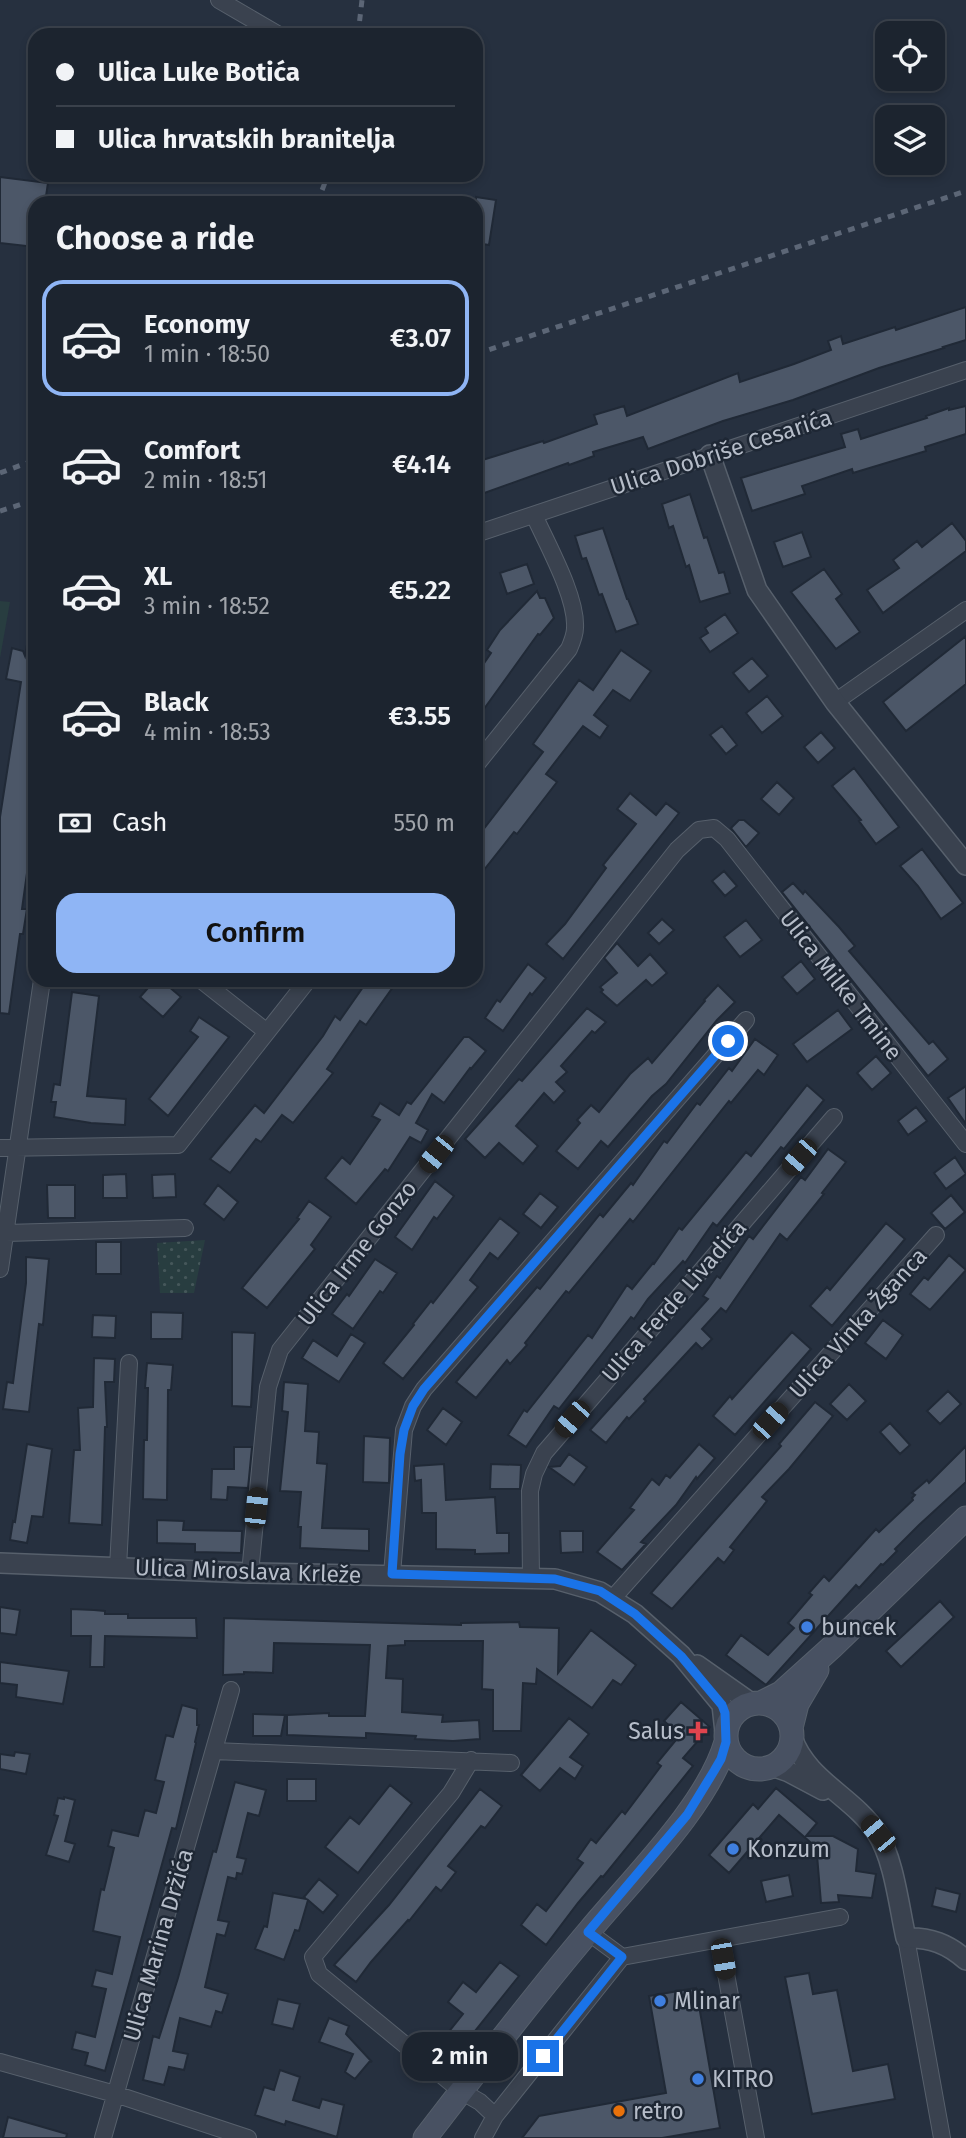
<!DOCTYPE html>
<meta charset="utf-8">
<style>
body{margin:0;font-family:"Fira Sans",sans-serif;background:#29303b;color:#f1f3f6;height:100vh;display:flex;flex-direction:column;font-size:26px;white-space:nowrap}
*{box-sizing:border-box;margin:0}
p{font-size:23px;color:#a0a4aa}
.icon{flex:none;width:38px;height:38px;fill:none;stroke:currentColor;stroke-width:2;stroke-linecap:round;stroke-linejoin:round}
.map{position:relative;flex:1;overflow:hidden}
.drawer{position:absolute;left:28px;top:196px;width:455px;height:791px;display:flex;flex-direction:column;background:#1c242f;border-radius:21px;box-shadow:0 4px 10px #0003,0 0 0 2px #3a414b}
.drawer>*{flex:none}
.guide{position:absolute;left:28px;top:28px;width:455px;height:154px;border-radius:21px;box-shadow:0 4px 10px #0003,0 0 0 2px #3a414b;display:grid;align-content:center;height:154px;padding:0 28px;background:#1c242f}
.buttons{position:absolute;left:875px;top:21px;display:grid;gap:14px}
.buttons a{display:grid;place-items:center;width:70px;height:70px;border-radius:14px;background:#1c242f;box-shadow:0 4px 10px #0003,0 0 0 2px #3a414b;font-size:35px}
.end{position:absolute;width:32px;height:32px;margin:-16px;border:9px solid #1a73e8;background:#fff;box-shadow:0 0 0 4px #fff}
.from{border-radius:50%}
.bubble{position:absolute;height:49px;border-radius:21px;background:#1c242f;box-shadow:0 4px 10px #0003,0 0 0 2px #3a414b;font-size:23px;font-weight:600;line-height:49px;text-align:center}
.car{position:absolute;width:21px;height:42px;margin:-21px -10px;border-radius:9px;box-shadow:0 0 5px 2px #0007;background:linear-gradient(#222 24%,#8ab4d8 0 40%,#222 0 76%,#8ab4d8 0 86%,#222 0)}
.guide b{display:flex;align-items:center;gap:24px;height:66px;font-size:26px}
.guide b+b{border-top:2px solid #3a414b}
.guide i{width:18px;height:18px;background:#f1f3f6}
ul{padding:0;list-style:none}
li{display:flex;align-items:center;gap:21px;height:116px;margin:0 14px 10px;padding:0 14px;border:4px solid transparent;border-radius:21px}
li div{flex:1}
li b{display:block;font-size:26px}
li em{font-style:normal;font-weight:600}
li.active{border-color:#8fb5f5}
li>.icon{width:63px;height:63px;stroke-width:1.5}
h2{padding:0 28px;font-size:32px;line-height:84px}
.pay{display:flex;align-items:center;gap:18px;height:77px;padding:0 28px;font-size:26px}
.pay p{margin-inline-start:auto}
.action{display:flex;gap:14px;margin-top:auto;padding:14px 28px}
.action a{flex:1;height:80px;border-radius:21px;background:#8fb5f5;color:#111;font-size:28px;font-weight:600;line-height:80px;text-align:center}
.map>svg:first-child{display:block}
</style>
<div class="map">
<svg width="966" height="2138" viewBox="0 0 966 2138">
<defs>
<pattern id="park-dots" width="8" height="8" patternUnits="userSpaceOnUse" patternTransform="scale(1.75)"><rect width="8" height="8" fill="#283d40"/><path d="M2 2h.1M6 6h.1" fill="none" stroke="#45575a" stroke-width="1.8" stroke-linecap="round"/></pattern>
</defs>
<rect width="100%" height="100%" fill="#26303f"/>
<path fill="url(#park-dots)" d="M205,1240L194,1293H160L157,1243Z"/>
<path fill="#283d40" d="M0,601L10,602L0,658Z"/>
<path fill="#4c5768" stroke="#202936" stroke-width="2" d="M0,177L48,183L45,203H35V247L0,243Z
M476,197L496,200L489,245L476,243Z
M966,307V340L943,347L944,348L879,368L793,400L723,421L648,449L643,437L593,452L594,456L569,465L568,463L476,496V462L543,441L544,443L597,424L594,415L624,406L627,416L738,373L740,382L794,364L831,350L828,341L841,336L843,344L895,327L896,330Z
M966,406V434L925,447L926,451L853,473L852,469L802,486L805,494L752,511L741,478L845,447L841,434L858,429L861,439L927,418L926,416L949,408V410Z
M690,494L704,538L707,537L719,573L724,572L730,593L700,602L689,565L686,567L673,526L669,528L662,504Z
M952,523L966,541V551L883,613L867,590L899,568L893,560L917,541L922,547Z
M603,528L627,599H628L638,624L616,632L602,594L599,595L586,558L582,559L575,536Z
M802,532L811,557L783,567L774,542Z
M527,564L534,584L507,594L500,573Z
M824,569L842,594L836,599L860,632L836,649L791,592Z
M537,591L540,598H545L554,618L540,635L538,634L476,720V675L491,653L487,650L500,630Z
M725,614L738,633L710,652L700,638L708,633L705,628Z
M966,636V684L906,731L883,702Z
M27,645L35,646V830L34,837H32L22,909H27L23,934H20L9,1014L0,1013V817L21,682L6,679L12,648L23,651L25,656Z
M621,650L651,671L630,701L613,690L594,715L608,726L600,738L583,726L546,774L557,782L517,834L514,832L476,880V839L543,752L533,744L579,680L593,690Z
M752,658L768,676L749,692L733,673Z
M767,696L783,716L762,733L746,713Z
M722,726L737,745L726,754L710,735Z
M821,732L835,748L818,763L804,747Z
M854,768L899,827L876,844L859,821L861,820L832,786Z
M777,782L794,798L779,815L761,799Z
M630,793L656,815L666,803L679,813L563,959L546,944L565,924L606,868L603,865L636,824L617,809Z
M739,820H744L759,833L746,847L731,828Z
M922,849L963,903L941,919L918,886L900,866Z
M724,871L737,886L725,896L712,881Z
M793,883L803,894L805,891L839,927L855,946L849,951L929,1044L933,1041L948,1059L928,1076L782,892Z
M662,919L674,930L659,944L648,933Z
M746,920L762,940L740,957L724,937Z
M617,943L638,966L650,954L667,973L652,986L646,980L617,1006L601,992L603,990L600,987L617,973L604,958Z
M801,961L815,979L797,994L782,977Z
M528,964L546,978L532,995L530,993L503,1031L485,1018L497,1000L500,1002Z
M155,980H161L181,997L163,1017L140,997Z
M368,980H398L366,1025L360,1021L327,1069L333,1073L293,1123L282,1115L261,1142L256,1139L230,1173L210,1159L255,1105L264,1113L323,1036L335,1016L340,1020Z
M718,985L735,1002L717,1020L666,1084L652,1096L608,1147L601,1141L578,1169L556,1151L580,1123L577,1120L591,1105L599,1112L630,1074L648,1058L652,1063L705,1001L704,1000Z
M72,992L99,996L87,1096L126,1099L125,1125L91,1123L54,1117L56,1102H51L54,1084L60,1085Z
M587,1008L606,1022L595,1033L592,1031L561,1066L567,1072L556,1082L565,1091L554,1103L544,1093L516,1126L538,1146L523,1164L499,1143L485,1158L465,1139L519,1079L522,1081Z
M838,1010L852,1029L807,1062L793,1044Z
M199,1017L229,1037L168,1116L149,1099L198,1037L190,1031Z
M464,1037H469L486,1051L471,1069L470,1068L444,1103L432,1094L416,1123L428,1130L421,1143L410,1137L388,1171L385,1169L356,1204L325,1178L342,1157L350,1164L380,1120L372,1116L380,1103L399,1115L407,1102L411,1104Z
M755,1039L778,1055L764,1075L758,1070L731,1103L729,1101L633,1222L630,1219L569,1293L566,1291L525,1343L527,1345L510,1364L507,1360L476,1398L456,1382L537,1287L540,1289L600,1214L603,1217L631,1183L633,1185L664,1141L667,1143L697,1103L700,1105L729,1068L732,1071Z
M876,1056L891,1073L872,1090L857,1073Z
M807,1085L824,1100L784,1149L781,1147L717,1226L713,1223L685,1263L683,1261L648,1299L634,1319L631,1317L559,1409L554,1406L526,1447L508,1435L524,1410L527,1412L588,1335L592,1338L627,1285L632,1289L653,1263L654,1264L679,1228L682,1230L746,1152L751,1156Z
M966,1086V1124L948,1098Z
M916,1107L927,1121L908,1135L898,1121Z
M828,1149L846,1162L822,1193L824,1194L787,1240L780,1234L726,1312L721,1308L702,1329L712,1339L702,1349L696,1343L644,1399L646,1401L629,1419L627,1417L606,1443L590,1430L708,1299L703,1296L717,1276L720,1278L749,1236L753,1239L801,1177L805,1180Z
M955,1157L966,1174L946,1189L934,1173Z
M126,1174L127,1198H103V1175Z
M175,1174L176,1197L153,1198L152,1175Z
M435,1181L454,1196L437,1219L434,1217L412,1250L395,1237Z
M47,1185H75V1218H48Z
M218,1185L238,1202L224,1220L204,1204Z
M540,1193L558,1207L541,1228L523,1214Z
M951,1195L965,1212L945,1229L931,1213Z
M309,1201L331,1217L311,1245L315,1249L267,1308L242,1288L299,1219L297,1218Z
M500,1218L519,1233L498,1259L490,1253L470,1280L478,1287L403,1379L383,1363L414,1325L413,1324L431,1301L433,1303Z
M886,1223L905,1239L832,1326L810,1306L827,1287L830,1290Z
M96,1242H121V1274H96Z
M949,1255L966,1270L930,1310L910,1294L924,1277L928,1280Z
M26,1257L49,1259L43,1325L39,1324L29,1412L3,1409L7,1382L13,1383L26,1283Z
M375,1259L397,1273L383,1293L380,1291L353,1329L332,1314L347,1294L349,1296Z
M151,1312L183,1313L182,1339H151Z
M93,1315L116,1316L115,1338L92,1337Z
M883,1320L903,1335L886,1359L865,1343Z
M232,1332L255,1333L251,1407L232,1406Z
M792,1332L811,1349L735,1435L713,1416L730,1396L732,1399Z
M351,1334L365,1343L339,1382L302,1358L313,1340L337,1356Z
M94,1358L115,1359L114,1382H105L107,1427H105L102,1525L69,1523L74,1450H80L78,1408L93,1407Z
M147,1363L173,1365L171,1390H168L167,1500L143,1499L144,1440H147L148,1388H145Z
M284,1382L308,1384L305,1431L319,1432L317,1463L327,1464L322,1528L369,1529V1551L300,1548L301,1527H298L301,1492L280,1491L288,1412L282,1411Z
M849,1384L866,1401L847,1420L830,1404Z
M948,1391L961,1404L940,1424L927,1411Z
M815,1402L833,1416L789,1469L762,1497L767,1501L730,1547L734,1550L724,1563L718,1558L672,1609L651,1593L781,1446L779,1444Z
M443,1408L462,1422L446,1445L427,1430Z
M890,1423L910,1445L900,1454L880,1432Z
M364,1436L390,1438L389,1483L363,1482Z
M27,1444L52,1449L43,1517L32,1516L27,1543L10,1540L13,1521L15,1522Z
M699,1444L715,1458L697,1479L696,1477L676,1505L641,1542L646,1544L622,1570L597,1552L634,1510L630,1508L652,1479L659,1485L666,1475L670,1478Z
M966,1446V1482L919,1525L895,1549L897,1551L883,1565L881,1564L859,1588L856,1585L766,1685L726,1655L741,1635L768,1655L794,1628L788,1623L812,1595L809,1593L824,1576L829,1581L876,1529L879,1532L913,1500L912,1498L915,1495L912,1493L927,1480L929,1483Z
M234,1447H252L248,1488L228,1487L227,1500L211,1499L212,1469H234Z
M569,1454L587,1467L574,1485L549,1467L560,1466Z
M444,1464L446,1500L495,1497L497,1533H509V1553L475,1554V1550L436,1549V1513H422L421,1480L415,1481L414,1466Z
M491,1464L521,1465L520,1489H490Z
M157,1520L184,1521L183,1530L242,1531L241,1553L195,1552V1544L157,1543Z
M560,1531H583V1552L561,1553Z
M940,1601L954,1617L901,1667L886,1651Z
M0,1607L20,1610L16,1635L0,1633Z
M71,1609L94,1610L105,1611V1614H128V1618H196L197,1638L105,1636L104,1667H90L91,1636H71Z
M224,1618L461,1625V1623L519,1622L520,1627L559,1628L558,1673L591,1630L636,1665L621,1685L613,1680L592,1708L537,1669L536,1684L523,1683L521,1731H493V1690L482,1689L483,1641H405V1645L388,1646L386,1678L403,1679L402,1712L443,1715L442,1722L479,1720L480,1739L453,1741L415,1739L416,1736L366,1733V1738L287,1735V1715L329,1713V1716H365L370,1645L274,1643L273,1673L244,1672V1674L223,1675Z
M0,1662L69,1671L63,1704L16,1697L17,1685L0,1683Z
M681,1702L710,1727L683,1758L693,1766L603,1877L601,1876L578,1903L546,1945L521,1925L537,1904L546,1911L583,1863L577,1859L591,1839L596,1843L622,1811L625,1814L661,1766L657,1763L680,1735L664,1721Z
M182,1705L197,1709V1725H199L195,1742L196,1743L176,1829L172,1828L105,2071L85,2065L88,2053L72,2049L76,2032L95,2037L106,1989L92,1986L96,1970L112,1974L120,1937L93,1931L101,1889L104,1890L114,1848L108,1846L112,1830L138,1836L145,1810L156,1813L164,1782L155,1780L166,1735L173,1737Z
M253,1714L285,1715L281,1736H253Z
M569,1718L589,1734L570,1757L583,1766L575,1779L560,1768L540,1791L521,1775Z
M15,1752L30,1754L26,1774L0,1769V1754L14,1756Z
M287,1779H316V1801H287Z
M235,1782L266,1790L259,1816L248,1813L237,1857L246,1859L242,1874L237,1873L236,1879L228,1877L218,1920L229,1922L225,1936L217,1934L205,1987L228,1994L222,2013L216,2011L211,2027L180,2018L173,2051L188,2054L184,2070L169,2067L164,2085L143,2080L153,2036L159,2038L178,1978L213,1851L216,1852Z
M390,1785L412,1803L358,1873L325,1847L350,1817L359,1824Z
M776,1788L817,1823L806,1836H833L858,1849L856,1871L876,1874L872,1898L838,1895L839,1902L821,1903L817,1855H825L779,1815L729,1873L709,1855L753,1804L758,1809Z
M480,1789L502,1806L485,1828L481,1826L448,1866L456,1872L441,1891L436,1887L409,1921L408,1920L371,1962L356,1982L334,1965L389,1905Z
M64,1797L75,1800L65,1841L75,1844L69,1862L46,1855L58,1816L54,1815L58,1798L64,1799Z
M789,1875L793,1896L766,1902L761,1881Z
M319,1879L338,1895L323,1913L308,1900L299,1931L295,1930L284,1960L255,1949L264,1926L267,1927L273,1893L306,1899L304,1897Z
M936,1888L960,1894L956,1912L932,1906Z
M500,1962L519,1976L455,2056L439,2044L463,2014L448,2002L463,1982L476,1992Z
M809,1973L813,1994L837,1990L853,2071L888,2064L895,2099L812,2114L785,1977Z
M696,1988L720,2128L662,2138H522L539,2116L666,2093L649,1996Z
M278,1999L300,2004L293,2029L272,2024Z
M329,2018L349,2026L346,2034L372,2062L370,2061L355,2079L345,2072L353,2054L319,2042Z
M280,2070L300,2077L293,2100L319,2108L322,2099L344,2105L337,2137L286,2121L285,2125L255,2115L264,2087L274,2090Z
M8,2117L67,2134L66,2138H3Z"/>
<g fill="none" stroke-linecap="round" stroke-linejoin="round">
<g stroke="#57606c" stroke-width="18">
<path id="minor" d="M219,0L279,35
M476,534L966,370
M835,702L966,610
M476,765L569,649C572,642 575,635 575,628C577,597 547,544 534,515
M201,980L267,1032
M0,1148L178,1145L308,980
M6,1233L185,1228
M0,1269L42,980
M118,1567L129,1363
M250,1573L268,1387L280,1350L677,850L699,830L714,828L727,839L966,1144
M392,1574L404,1430L413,1406L424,1389L746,1020
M531,1578L530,1491L534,1474L544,1453L834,1117
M613,1598L936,1235
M214,1751L511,1763
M471,1760L451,1793L313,1957L319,1974L461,2091L480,2102L495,2116L483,2138
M588,1932L622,1957
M906,1938L942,2138
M720,1941L756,2138
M0,2062L115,2094L248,2138
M495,2116L622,1957L840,1917
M103,2138L231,1690"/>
</g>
<g stroke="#57606c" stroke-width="22">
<path id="tertiary" d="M710,455L757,590L835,702L966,865
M0,1563L250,1573L555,1579L600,1592L635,1614L681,1655L722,1705L725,1732
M697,1665L751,1703
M792,1737C806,1780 854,1797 877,1833C894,1859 899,1907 906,1938C930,1937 948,1944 966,1960
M772,1766L789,1772L823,1790"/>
</g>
<g stroke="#57606c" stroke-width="25">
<path id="secondary" d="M726 1736a33 33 0 1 1 66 0a33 33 0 1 1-66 0Z
M761,1703L781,1693L832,1647L966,1518
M791,1728L797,1704L817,1670
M425,2138C479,2068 533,1997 590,1930C633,1878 708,1805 726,1742"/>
</g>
<use href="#minor" stroke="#3a424f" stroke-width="16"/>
<use href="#tertiary" stroke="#3a424f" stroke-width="19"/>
<use href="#secondary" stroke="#485162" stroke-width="23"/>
<path stroke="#5c6676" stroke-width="5" stroke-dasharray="7 7" stroke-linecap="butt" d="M358,35L362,0
M317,203L328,175
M476,354L966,191
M0,473L35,460
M0,511L35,500"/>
</g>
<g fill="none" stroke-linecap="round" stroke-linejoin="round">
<path stroke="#1a73e8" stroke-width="9" d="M543,2056L622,1957L588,1932L687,1815L714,1771L721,1759L726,1742L725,1713L722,1705L681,1656L635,1614L600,1591L555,1579L392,1574L400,1454L404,1430L413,1406L424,1389L728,1041"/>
</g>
<g fill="#3f7fe0" stroke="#1e2734" stroke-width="2.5">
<circle cx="807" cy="1627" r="7"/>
<circle cx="733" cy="1849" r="7"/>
<circle cx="660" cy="2001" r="7"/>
<circle cx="698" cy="2079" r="7"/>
</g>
<path fill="#e0444e" stroke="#1e2734" stroke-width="2.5" d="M694.5 1720.5h7v7h7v7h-7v7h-7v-7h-7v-7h7z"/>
<circle fill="#e8710a" stroke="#1e2734" stroke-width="2.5" cx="619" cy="2111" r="7"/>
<g text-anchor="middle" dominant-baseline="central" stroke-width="5" stroke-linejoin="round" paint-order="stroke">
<g font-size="23" fill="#b6bdc9" stroke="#1e2734">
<text transform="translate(721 452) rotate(-18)">Ulica Dobriše Cesarića</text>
<text transform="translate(841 985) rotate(52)">Ulica Milke Tmine</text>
<text transform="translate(357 1253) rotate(-52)">Ulica Irme Gonzo</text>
<text transform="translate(674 1301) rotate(-49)">Ulica Ferde Livadića</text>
<text transform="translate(858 1323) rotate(-48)">Ulica Vinka Žganca</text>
<text transform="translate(248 1571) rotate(2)">Ulica Miroslava Krleže</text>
<text transform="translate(158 1945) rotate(-74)">Ulica Marina Držića</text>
</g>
<g font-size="23" fill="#b6bdc9" stroke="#1e2734" text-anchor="start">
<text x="821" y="1627">buncek</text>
<text x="684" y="1731" text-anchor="end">Salus</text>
<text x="747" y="1849">Konzum</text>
<text x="674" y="2001">Mlinar</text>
<text x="712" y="2079">KITRO</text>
<text x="633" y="2111">retro</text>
</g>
</g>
</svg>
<div class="buttons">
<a><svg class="icon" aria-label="locate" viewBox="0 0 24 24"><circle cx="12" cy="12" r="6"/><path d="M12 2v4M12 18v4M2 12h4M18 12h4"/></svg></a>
<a><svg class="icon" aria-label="layers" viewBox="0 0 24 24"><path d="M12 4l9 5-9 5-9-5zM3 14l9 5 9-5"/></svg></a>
</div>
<i class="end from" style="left:728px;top:1041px"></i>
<i class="end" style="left:543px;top:2056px"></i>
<div class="bubble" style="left:402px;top:2032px;width:116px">2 min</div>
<i class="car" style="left:436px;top:1154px;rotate:219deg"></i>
<i class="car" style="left:799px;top:1157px;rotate:221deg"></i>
<i class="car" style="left:572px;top:1419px;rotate:221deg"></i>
<i class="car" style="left:770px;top:1421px;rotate:42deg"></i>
<i class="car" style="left:256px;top:1508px;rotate:6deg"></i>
<i class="car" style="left:878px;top:1834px;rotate:320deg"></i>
<i class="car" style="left:723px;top:1959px;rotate:170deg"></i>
<div class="guide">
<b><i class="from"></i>Ulica Luke Botića</b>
<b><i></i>Ulica hrvatskih branitelja</b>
</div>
<section class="drawer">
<h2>Choose a ride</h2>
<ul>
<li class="active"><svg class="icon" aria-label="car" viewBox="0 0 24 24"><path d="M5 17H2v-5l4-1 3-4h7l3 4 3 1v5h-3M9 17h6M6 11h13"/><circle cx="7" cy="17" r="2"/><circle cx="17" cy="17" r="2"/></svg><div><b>Economy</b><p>1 min · 18:50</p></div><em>€3.07</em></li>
<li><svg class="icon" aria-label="car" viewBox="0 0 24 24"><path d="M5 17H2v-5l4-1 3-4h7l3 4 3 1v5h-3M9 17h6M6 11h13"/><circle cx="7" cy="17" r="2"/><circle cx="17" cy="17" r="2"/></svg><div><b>Comfort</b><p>2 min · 18:51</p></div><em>€4.14</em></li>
<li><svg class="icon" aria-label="car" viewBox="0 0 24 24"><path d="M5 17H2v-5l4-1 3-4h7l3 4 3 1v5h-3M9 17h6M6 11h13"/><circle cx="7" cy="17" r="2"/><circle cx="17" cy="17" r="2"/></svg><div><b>XL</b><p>3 min · 18:52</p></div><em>€5.22</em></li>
<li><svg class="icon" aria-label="car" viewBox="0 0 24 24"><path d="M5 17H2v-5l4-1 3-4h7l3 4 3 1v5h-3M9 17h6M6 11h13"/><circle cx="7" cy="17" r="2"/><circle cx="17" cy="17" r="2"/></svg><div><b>Black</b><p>4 min · 18:53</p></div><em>€3.55</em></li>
</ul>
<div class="pay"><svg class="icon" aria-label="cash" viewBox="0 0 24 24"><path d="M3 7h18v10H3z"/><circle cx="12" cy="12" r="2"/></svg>Cash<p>550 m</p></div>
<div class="action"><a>Confirm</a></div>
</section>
</div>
